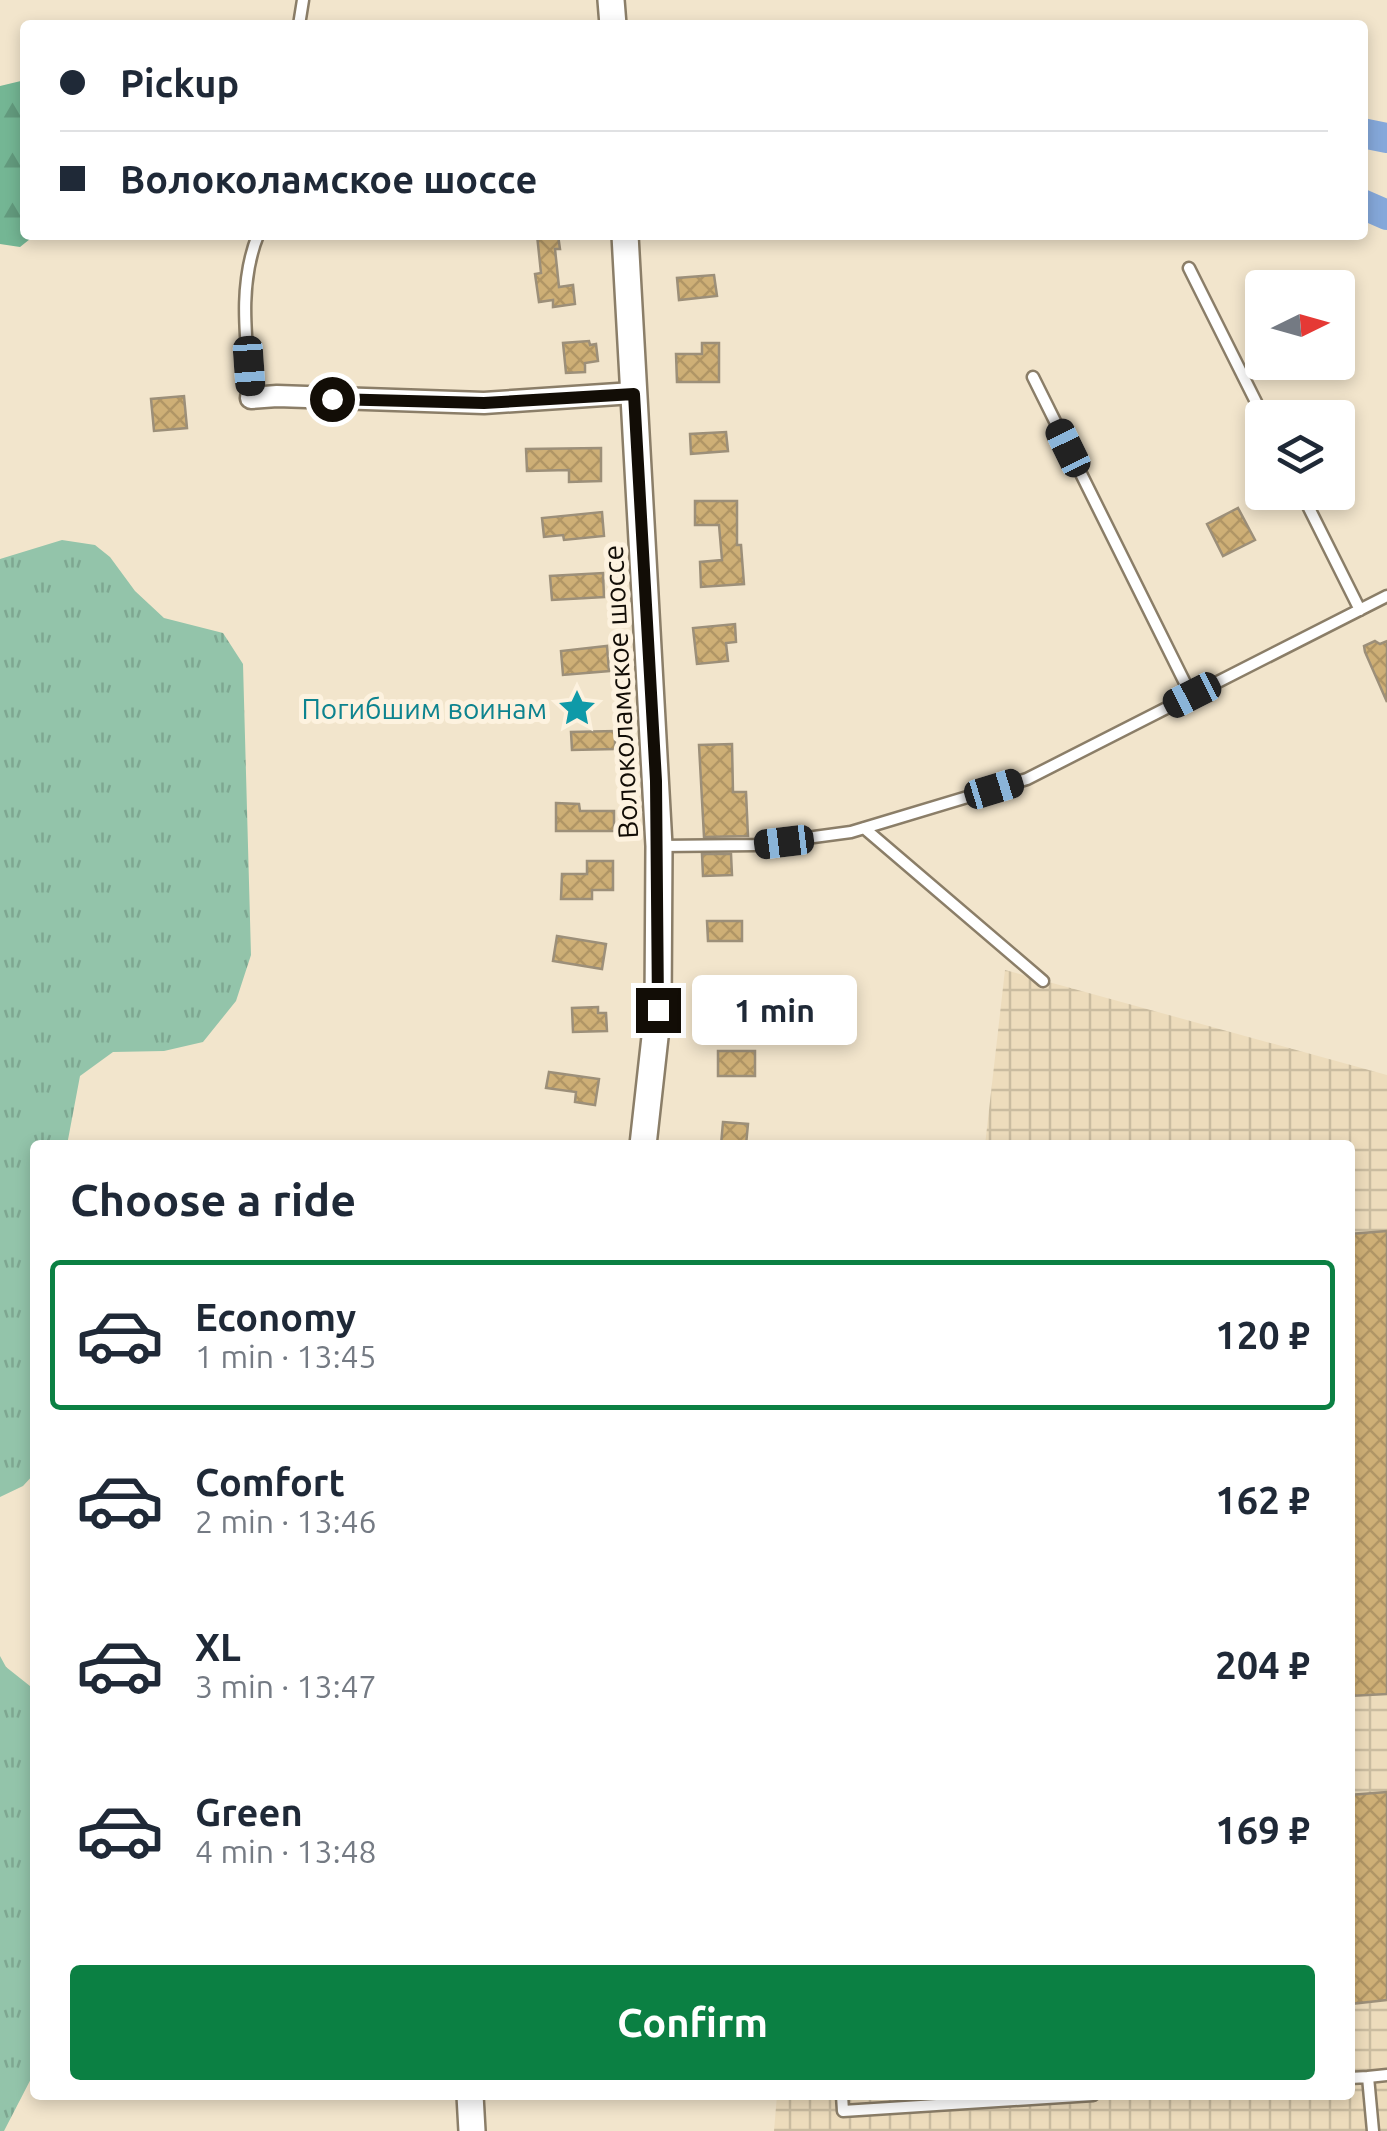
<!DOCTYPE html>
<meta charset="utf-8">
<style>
body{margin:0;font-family:Ubuntu,sans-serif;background:#f2f2f3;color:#1f2937;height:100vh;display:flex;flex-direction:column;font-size:38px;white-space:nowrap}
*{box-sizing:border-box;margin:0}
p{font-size:32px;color:#747a83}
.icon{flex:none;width:55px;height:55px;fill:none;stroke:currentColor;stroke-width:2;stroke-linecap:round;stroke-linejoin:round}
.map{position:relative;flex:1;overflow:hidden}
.side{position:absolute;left:30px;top:1140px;width:1325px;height:960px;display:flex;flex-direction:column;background:#fff;border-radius:10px;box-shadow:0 5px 15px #0003}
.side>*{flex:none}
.guide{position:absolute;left:20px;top:20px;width:1348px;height:220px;border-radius:10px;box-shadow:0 5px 15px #0003;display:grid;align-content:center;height:220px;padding:0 40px;background:#fff}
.needle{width:65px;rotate:85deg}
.controls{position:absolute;left:1245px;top:270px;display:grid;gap:20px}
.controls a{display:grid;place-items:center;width:110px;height:110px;border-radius:10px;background:#fff;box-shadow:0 5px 15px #0003;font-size:50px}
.end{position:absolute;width:45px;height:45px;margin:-22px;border:12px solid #120d06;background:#fff;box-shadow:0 0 0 5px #fff}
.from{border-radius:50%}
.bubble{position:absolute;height:70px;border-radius:10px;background:#fff;box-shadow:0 5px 15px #0003;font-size:32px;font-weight:700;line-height:70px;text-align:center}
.car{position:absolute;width:30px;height:60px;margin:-30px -15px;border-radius:12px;box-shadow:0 0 8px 2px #0007;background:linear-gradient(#222 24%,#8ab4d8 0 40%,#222 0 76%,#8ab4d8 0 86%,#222 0)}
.guide b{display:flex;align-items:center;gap:35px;height:95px;font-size:38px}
.guide b+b{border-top:2px solid #e0e1e3}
.guide i{width:25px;height:25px;background:#1f2937}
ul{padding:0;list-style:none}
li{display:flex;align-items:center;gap:30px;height:150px;margin:0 20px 15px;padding:0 20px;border:5px solid transparent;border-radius:10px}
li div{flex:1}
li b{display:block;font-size:38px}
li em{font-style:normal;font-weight:700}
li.on{border-color:#0b8043}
li>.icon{width:90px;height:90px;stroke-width:1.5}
h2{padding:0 40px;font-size:45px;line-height:120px}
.cta{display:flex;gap:20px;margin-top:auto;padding:20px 40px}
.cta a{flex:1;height:115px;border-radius:10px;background:#0b8043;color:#fff;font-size:40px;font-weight:700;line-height:115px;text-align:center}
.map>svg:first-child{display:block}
</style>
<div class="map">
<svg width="1387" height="2131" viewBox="0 0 1387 2131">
<defs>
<pattern id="industrial-grid" width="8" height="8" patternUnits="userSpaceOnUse" patternTransform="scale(2.5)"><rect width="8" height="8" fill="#eddcbc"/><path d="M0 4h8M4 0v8" fill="none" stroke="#cabca0"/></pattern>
<pattern id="grass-tufts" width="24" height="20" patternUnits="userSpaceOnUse" patternTransform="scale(2.5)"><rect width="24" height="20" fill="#93c4aa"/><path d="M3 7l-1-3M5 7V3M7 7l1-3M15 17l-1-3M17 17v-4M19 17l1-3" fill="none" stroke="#7ea791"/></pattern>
<pattern id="forest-firs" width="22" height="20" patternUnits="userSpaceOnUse" patternTransform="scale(2.5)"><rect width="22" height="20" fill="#74b694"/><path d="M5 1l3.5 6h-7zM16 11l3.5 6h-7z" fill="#639b7e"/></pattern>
<pattern id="building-cross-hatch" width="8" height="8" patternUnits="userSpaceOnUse" patternTransform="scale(2.5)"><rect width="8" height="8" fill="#ceaf76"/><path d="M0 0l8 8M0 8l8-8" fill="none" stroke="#b09565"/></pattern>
</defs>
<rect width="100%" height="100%" fill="#f2e5cc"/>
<path fill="url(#industrial-grid)" d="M1005,970L1387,1075V2131H774L777,2095H1350V1145H985Z"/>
<path fill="url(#grass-tufts)" d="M62,540L95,545L110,557L135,591L164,618L223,633L243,664L251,955L236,1001L203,1042L164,1051L113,1052L80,1076L67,1145H35V1473L23,1486L0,1497V559Z
M0,1656L6,1667L35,1690V2071L4,2131H0Z"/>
<path fill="url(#forest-firs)" d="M25,80V235H35L20,247L0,244V86Z"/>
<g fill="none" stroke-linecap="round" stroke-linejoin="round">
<path stroke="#85a8da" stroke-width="30" d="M1362,133L1387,138
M1362,204L1387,215"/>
</g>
<path fill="url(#building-cross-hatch)" stroke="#9c8f79" stroke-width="2.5" d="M537,235H558L560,249H555L559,287L573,285L575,304L553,307V300L539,302L535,274L541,273Z
M714,275L717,296L679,300L677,278Z
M589,341L590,345L596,344L598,361L585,363V372L566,373L563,343Z
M702,343H719V382H677L676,354H702Z
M184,396L187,428L154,431L151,399Z
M726,432L728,451L691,454L690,434Z
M601,448V481L569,482V470L527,471L526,449Z
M695,501H737V545H741L744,584L701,587L700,562L722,560L719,525H695Z
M1238,508L1255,540L1223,556L1207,524Z
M602,512L604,536L564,540L563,535L544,537L542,518Z
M603,573L604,597L552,600L550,576Z
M735,624L736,642L726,643L728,661L697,664L693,628Z
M1375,641L1380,644L1387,641V702L1365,652L1364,646Z
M607,646L609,671L563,675L561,651Z
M615,731V749L572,750L571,732Z
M732,744L733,792H746L748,836L704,837L699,745Z
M556,803L579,804L580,811H614V831H556Z
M702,854H731L732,875L703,876Z
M587,861H613V890H592V899H561L562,874H587Z
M707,921H742V941H708Z
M557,936L606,944L602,969L553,961Z
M702,987L749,988L748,1003H733V1018L701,1017Z
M598,1007V1013H606L607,1031L573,1032L572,1008Z
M718,1051H755V1076H718Z
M549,1072L599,1079L595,1105L575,1102L576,1092L546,1088Z
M723,1122L748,1124L746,1145H721Z
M1387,1231V1694L1350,1696V1234Z
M1387,1792V2000L1350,2004V1795Z"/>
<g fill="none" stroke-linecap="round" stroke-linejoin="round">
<g stroke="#8b7e68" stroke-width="15">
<path id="service" d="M299,25L303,0
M1189,268L1264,418
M1033,377L1191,695
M251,398C247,344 237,287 258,235
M1301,492L1360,610
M864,828L1043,981
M660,846L755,845L851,832L1027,779L1387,596
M1350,2078L1368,2077
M842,2095L843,2111L1093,2095
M1373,2131L1368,2077L1387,2075"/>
</g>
<g stroke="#8b7e68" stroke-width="25">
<path id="minor" d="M251,398L277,396L484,403L633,393"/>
</g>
<g stroke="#8b7e68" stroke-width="30">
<path id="tertiary" d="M611,0L613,25
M625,235L659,846L658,1010L643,1145
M470,2095L472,2131"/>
</g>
<use href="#service" stroke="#fff" stroke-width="10"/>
<use href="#minor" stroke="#fff" stroke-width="20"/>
<use href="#tertiary" stroke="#fff" stroke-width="25"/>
</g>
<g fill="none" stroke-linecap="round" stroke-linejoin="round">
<path stroke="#120d06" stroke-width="12" d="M332,399L484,403L634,394L656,781L658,1010"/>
</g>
<defs>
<g id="sight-bare" transform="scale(3)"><path d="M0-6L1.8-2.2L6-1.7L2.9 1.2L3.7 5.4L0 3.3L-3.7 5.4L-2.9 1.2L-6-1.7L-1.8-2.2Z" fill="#0f9aa8" stroke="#fdf2df" stroke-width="2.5" paint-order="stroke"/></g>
</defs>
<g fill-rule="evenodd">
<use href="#sight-bare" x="577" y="708"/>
</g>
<g text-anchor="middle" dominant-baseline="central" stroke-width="10" stroke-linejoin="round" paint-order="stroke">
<g font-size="28" fill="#120d06" stroke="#fdf2df">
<text transform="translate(620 692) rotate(-93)">Волоколамское шоссе</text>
</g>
<g font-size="28" fill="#0d838f" stroke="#fdf2df" text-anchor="end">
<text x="547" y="708">Погибшим воинам</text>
</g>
</g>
</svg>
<div class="controls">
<a><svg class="needle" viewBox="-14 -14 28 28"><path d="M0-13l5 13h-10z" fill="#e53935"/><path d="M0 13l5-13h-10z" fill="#747a83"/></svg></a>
<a><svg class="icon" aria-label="layers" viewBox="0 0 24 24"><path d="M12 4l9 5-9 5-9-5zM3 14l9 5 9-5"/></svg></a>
</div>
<i class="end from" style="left:332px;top:399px"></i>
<i class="end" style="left:658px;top:1010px"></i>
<div class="bubble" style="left:692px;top:975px;width:165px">1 min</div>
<i class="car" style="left:249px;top:366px;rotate:176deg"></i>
<i class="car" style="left:1068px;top:448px;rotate:334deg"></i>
<i class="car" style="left:1192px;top:695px;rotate:243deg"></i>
<i class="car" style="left:994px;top:789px;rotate:73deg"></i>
<i class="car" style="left:784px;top:842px;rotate:263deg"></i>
<div class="guide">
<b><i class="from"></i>Pickup</b>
<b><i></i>Волоколамское шоссе</b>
</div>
<section class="side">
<h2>Choose a ride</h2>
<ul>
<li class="on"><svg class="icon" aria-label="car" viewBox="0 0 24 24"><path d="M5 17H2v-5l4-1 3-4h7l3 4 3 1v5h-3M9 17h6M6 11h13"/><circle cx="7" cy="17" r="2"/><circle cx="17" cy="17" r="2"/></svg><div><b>Economy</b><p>1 min · 13:45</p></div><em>120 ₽</em></li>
<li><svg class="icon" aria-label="car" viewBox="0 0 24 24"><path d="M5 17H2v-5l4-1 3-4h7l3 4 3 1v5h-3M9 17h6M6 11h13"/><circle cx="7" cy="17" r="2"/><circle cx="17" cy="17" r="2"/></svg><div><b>Comfort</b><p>2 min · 13:46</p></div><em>162 ₽</em></li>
<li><svg class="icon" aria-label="car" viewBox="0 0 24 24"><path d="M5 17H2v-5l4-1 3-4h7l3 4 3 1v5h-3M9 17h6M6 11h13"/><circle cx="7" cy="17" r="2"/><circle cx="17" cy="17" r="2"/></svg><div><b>XL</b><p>3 min · 13:47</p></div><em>204 ₽</em></li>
<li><svg class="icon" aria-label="car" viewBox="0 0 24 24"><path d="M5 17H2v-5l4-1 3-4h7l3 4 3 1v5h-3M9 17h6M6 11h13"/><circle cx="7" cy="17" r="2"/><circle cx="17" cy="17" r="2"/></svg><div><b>Green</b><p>4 min · 13:48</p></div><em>169 ₽</em></li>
</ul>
<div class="cta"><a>Confirm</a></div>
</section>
</div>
